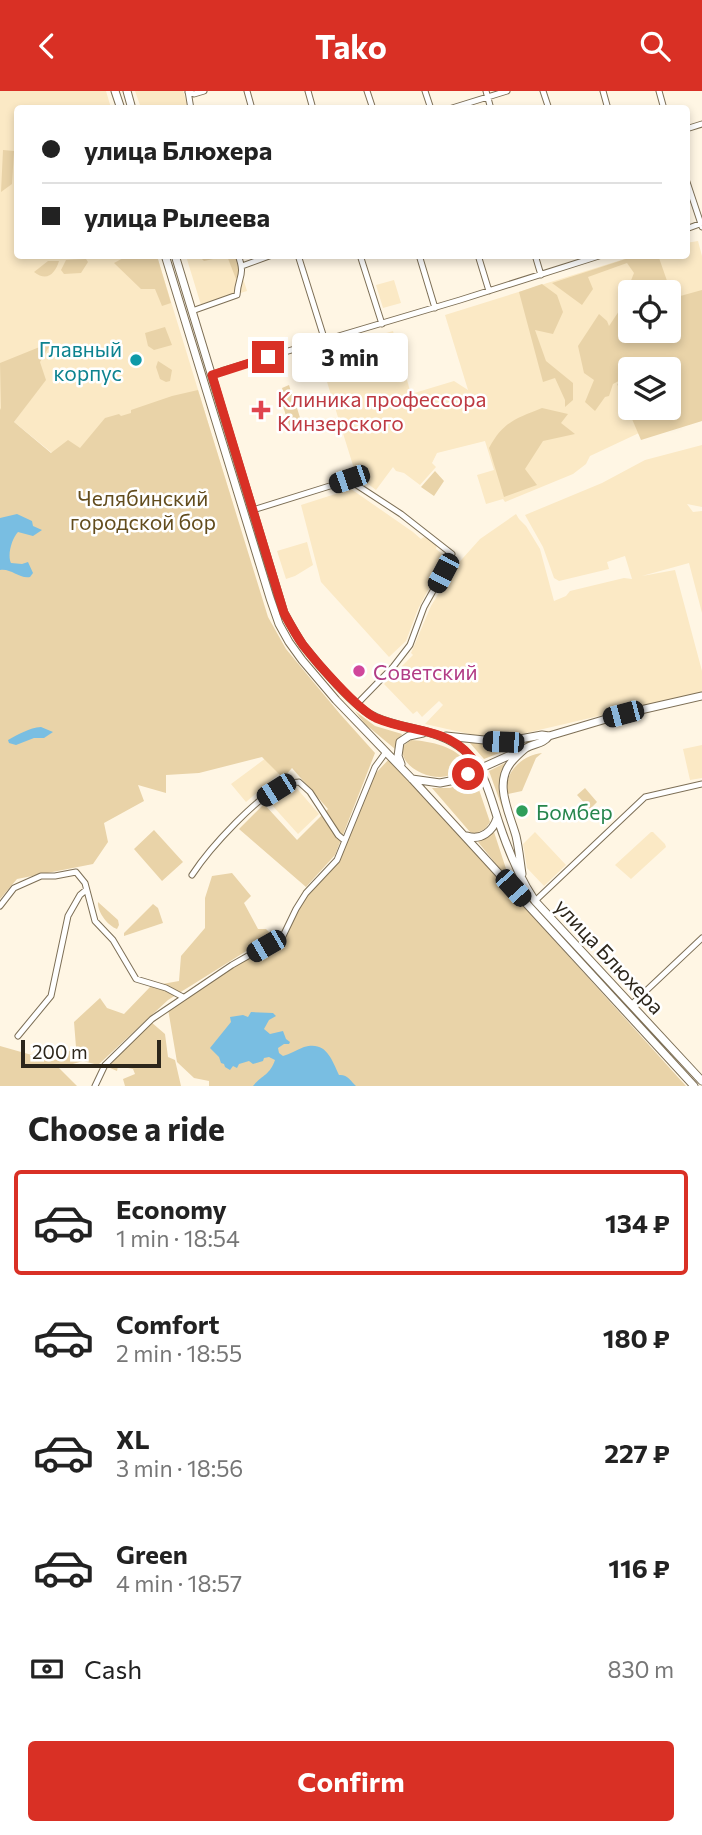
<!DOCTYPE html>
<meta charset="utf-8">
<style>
body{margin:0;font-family:Commissioner,sans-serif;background:#f2f2f2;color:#222;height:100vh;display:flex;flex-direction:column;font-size:26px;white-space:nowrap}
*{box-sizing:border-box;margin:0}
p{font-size:23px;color:#767676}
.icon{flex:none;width:38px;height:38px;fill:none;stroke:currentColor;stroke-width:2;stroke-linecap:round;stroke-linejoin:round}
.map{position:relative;height:995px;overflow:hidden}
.drawer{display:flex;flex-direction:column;background:#fff;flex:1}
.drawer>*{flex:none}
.hud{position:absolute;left:14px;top:14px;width:676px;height:154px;border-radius:7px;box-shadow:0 4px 10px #0003;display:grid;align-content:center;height:154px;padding:0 28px;background:#fff}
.tools{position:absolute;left:618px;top:189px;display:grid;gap:14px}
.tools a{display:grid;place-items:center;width:63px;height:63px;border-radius:7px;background:#fff;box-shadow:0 4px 10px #0003;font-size:35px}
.scale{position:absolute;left:21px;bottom:18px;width:140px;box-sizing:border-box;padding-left:7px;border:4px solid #2c261b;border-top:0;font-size:19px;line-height:24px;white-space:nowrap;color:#2c261b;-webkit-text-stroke:5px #fff;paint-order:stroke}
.end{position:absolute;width:32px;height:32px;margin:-16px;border:9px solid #d93025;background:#fff;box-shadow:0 0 0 4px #fff}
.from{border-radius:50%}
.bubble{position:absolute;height:49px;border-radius:7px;background:#fff;box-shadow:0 4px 10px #0003;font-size:23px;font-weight:700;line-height:49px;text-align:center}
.car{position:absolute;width:21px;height:42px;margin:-21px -10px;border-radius:9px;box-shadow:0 0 5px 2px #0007;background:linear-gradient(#222 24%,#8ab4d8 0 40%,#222 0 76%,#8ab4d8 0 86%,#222 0)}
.hud b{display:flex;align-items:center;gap:24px;height:66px;font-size:26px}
.hud b+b{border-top:2px solid #e0e0e0}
.hud i{width:18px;height:18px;background:#222}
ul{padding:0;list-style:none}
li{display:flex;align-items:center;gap:21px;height:105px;margin:0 14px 10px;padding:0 14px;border:4px solid transparent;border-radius:7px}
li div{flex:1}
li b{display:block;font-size:26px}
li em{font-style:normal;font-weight:700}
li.active{border-color:#d93025}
li>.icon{width:63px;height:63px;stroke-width:1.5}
h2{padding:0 28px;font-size:32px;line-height:84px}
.pay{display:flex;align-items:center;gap:18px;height:77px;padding:0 28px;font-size:26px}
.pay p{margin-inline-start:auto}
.button{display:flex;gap:14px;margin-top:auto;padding:14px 28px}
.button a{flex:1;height:80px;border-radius:7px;background:#d93025;color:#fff;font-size:28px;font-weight:700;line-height:80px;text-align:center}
header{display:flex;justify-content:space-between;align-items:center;height:91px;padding:0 28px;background:#d93025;color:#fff;font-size:32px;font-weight:700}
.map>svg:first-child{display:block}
</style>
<header><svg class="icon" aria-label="back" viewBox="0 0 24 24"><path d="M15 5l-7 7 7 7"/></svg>Tako<svg class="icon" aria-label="search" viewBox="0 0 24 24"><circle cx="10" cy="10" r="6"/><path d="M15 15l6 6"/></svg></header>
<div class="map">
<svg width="702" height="995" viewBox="0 0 702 995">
<rect width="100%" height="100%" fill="#fff6e4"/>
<path fill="#fbe9c5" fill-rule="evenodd" d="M0,0H106L111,17L18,18V164L157,165L233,413L80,358L52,362L14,331L0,334ZM51,253L39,271L45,289L14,331L1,279Z
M135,0H183L189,17H141Z
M698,150L702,165V246L643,278H630V285L617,293L639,342L590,365L586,373L573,383L505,411L503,408L486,413L477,384L494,379L485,350L437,362L432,372L436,376L420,394L404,382L396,380L393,376L376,399L356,384L318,262L393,240L411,303L454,290L468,299L445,224L634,165L686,164V152ZM630,201H668V240H630Z
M186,165H236L247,200L201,214Z
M394,189L401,212L383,217L376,194Z
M702,354V416L687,413L693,421L702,420V522L689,472L642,485L675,479L702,580V601L513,645H478L425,633L443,614L439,610L422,626L417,620L413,623L384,593L413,564L411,562L431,515L454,477L480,448L516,423L519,428L526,435L540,458L554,510L566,505L570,500L624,487L632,488L625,465L607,471L609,478L559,490L554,487L543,456L525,424L602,392L645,369Z
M351,398L413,441L421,448L424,446L427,447L437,454L436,458L445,465L433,482L435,485L434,488L418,518L406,550L389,566L321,491L301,414Z
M307,451L313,474L295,485L286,488L277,460Z
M702,654V687L690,689L683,658Z
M266,667L280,682L246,711L231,693Z
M293,693L319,723L298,743L271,713Z
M535,741L566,774L544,795L527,777L523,753Z
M651,741H653L665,753L666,756L631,788L615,774Z"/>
<path fill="#e9d3a8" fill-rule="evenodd" d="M3,59L14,60L12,93L1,101Z
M658,164L673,207L702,199V330L641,349L617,293L630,285V317H668V278H630V284L613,293L609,305L605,306L595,320L585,311L594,289L584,282L578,255L599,223L607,230L609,235L629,205L630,192L634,182L627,172L588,186L593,198L582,214L552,192L635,165ZM668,201V240H630V201Z
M127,165H157L171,212L162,215L155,198H141L114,172Z
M199,165H236L241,179L236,188L227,165L204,170Z
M86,168L88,171L81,182L64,183L61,179L66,169Z
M48,170H59C55,183 47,191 34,181Z
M542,193L557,204L563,221L553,243L535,239L546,270L573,292V309L565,316V309L555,287L543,291L519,201Z
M165,236L172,254L154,259L148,255L145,242Z
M52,251L40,271L46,289L14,331L51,362L68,349L80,357L105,327L119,323L121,325L131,322V319L172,305L198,299L268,526L286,558L340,623L375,662L335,764L306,796L239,738L264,713L297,749L328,718L292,677L283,687L262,666L199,682L166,684V702L138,694L144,710L104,732L108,751L93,773L17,788L0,808V319L1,317L0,272Z
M158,270L172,279L170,290L166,291L160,288L156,276Z
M289,294L294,310L290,311L292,318L297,317L302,333L290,337L281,309L284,303L282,297Z
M542,317L568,323L561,332L575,343L543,350L525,378L537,394L504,406L489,357C503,331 515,328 542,317Z
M435,380L444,390L434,405L421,396Z
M355,620L375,635L402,643L395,658L365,633Z
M411,649C429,650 462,656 467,676C459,681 451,685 441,686C425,687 398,674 403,655Z
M469,651L494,655L525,652L484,668Z
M542,662L536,667L522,700L508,703C502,683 522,664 542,662Z
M390,667L686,995H209V990L194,987L177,971L168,918L233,876L285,845L297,818L308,803L338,770L375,683Z
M505,672C494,691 502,711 508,730H507L489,680Z
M475,687L490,731L485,738L474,743L470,741L432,697H450Z
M585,697L597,711L590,718L577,704Z
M154,739L183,771L162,790L134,758Z
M494,741L510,790L478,751Z
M232,782L251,805L244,812L258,838H266L272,844L168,909L98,974L83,970L59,977L77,995H0V955L53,970L76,956L74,931L100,907L107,917L124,923L151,895L179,890L181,865L205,837V807L212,785Z
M98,811L118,829L119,834L117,838C108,835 97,821 98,811Z
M153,813L158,817L163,832L124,845V842Z
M151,931L165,943L168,966L175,969L181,995H125L123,988L135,983L133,978L118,975L117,980L108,976Z"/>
<path fill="#79bee2" d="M17,423L32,430L33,435L42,439L33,445L18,441C12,447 7,464 11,472L22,473L28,471L33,482L30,486C19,488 11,477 0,479V427Z
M41,636L53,641L44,647H34L16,654L9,652L8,649C19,643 29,637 41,636Z
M251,921L273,922L276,925L269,929L264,938L270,943L283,940L286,948L290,951L289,953H284L278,957L279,962L283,965C290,963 296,959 304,956C326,950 331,967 339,984C347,983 351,990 356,995H253C262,984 270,984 275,969L269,966L264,967L263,970L253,973L249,970L239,973L237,977L233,975L230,979L225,976L224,973L221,972L219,966L210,957L231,931L230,926L243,924L248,926Z"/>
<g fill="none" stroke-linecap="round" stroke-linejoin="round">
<g stroke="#7d6f56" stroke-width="7">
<path id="minor" d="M188,0L191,18
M247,0L252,18
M308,0L313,18
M367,0L373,18
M425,0L431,18
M486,0L491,18
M543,0L549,18
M603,0L608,18
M659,0L664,18
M188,1L194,3L204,0
M449,18L507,0
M686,38L702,33
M686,88L702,136
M686,138L702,132
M298,164L325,250
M360,164L382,233
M419,164L435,217
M478,164L489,200
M535,164L541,184
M242,175L272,164
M192,220L237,204C238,185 246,185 238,164
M212,284L224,279L460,209L602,164
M253,419L349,389L401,423L452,463L443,482L424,516L410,554L393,576L357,613
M192,784C209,758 259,702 288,692C289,692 298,691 299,691L310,701L338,744L344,749
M535,810L645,706L702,693
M0,815L14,797L41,785H55L76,781L85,792L95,830L113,849L136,888L166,897L183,906
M631,914L702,847
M18,945L51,905L68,825L80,804L86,799
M95,995L105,974L152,928L232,874L283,845L296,818L306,802L337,769L375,676L386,661"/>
</g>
<g stroke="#7d6f56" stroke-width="9">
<path id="major" d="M115,0L121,18
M127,0L132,18
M165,164L270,507L279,533L289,551L302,569L336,609L412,688L694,995
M175,164L284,522C290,533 296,544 303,554C317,572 356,618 375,626C405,640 440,637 465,660C484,677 491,708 499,732C508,759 519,786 535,810L702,990
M446,645L503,651L542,644L549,645L623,623L702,605
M401,673L398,665L400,651L409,645L423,642
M412,688L440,692L455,689L519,660
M467,745C481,750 493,740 497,727
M522,783C520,770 519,758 516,745C509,720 492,690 514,668C517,665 522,660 526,657C535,652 543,653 549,645"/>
</g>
<use href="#minor" stroke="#fff" stroke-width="5"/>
<use href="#major" stroke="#fff" stroke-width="7"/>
</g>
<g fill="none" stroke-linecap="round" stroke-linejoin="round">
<path stroke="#d93025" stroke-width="9" d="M268,266L212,284L284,522C290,533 296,544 303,554C317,572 357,618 376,627C416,644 453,634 479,677L468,683"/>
</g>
<circle fill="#0f9aa8" stroke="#fff" stroke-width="2.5" cx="136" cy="269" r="7"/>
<path fill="#e0444e" stroke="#fff" stroke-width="2.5" d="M257.5 308.5h7v7h7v7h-7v7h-7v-7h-7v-7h7z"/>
<circle fill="#d1479c" stroke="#fff" stroke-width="2.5" cx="359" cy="580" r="7"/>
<circle fill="#2e9e5b" stroke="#fff" stroke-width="2.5" cx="522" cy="720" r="7"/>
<g text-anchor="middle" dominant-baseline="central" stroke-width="5" stroke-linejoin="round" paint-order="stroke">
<g font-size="21" fill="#0d838f" stroke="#fff" text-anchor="end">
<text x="122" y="257">Главный<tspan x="122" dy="24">корпус</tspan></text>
</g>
<g font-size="21" fill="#be3a42" stroke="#fff" text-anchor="start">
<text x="277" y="307">Клиника профессора<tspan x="277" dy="24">Кинзерского</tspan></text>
</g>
<g font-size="21" fill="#624c1d" stroke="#fff">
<text x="143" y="406">Челябинский<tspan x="143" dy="24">городской бор</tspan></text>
</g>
<g font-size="21" fill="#b23c85" stroke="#fff" text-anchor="start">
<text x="373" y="580">Советский</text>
</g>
<g font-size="21" fill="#27864d" stroke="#fff" text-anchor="start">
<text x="536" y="720">Бомбер</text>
</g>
<g font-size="21" fill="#2c261b" stroke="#fff">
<text transform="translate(610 865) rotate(47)">улица Блюхера</text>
</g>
</g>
</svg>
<div class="tools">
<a><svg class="icon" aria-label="locate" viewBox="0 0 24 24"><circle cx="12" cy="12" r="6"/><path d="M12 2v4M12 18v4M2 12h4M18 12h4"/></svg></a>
<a><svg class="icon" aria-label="layers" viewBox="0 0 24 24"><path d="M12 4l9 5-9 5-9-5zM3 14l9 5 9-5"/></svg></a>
</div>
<div class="scale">200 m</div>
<i class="end from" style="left:468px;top:683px"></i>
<i class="end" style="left:268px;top:266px"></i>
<div class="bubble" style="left:292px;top:242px;width:116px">3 min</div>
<i class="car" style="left:349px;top:388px;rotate:251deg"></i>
<i class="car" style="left:443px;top:482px;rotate:208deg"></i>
<i class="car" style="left:623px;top:623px;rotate:255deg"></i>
<i class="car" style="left:503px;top:651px;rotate:272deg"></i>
<i class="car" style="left:276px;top:699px;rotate:238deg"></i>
<i class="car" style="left:513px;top:797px;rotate:138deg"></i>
<i class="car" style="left:266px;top:855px;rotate:240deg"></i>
<div class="hud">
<b><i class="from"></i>улица Блюхера</b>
<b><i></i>улица Рылеева</b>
</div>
</div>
<section class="drawer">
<h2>Choose a ride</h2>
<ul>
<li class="active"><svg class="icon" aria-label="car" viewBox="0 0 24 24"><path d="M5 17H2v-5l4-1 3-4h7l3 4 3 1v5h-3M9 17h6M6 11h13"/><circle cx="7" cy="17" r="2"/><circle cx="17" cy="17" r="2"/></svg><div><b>Economy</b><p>1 min · 18:54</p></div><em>134 ₽</em></li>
<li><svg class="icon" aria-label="car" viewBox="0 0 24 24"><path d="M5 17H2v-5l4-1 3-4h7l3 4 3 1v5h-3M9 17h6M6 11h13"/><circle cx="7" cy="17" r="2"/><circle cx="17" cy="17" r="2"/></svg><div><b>Comfort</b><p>2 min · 18:55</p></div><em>180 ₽</em></li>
<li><svg class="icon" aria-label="car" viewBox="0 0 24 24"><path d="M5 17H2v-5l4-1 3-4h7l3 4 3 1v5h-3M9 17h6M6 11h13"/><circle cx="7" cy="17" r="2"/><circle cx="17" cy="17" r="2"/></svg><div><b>XL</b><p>3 min · 18:56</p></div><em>227 ₽</em></li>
<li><svg class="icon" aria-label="car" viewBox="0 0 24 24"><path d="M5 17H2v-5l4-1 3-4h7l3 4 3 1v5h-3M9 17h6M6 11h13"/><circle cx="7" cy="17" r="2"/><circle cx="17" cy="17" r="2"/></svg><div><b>Green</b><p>4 min · 18:57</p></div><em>116 ₽</em></li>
</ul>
<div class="pay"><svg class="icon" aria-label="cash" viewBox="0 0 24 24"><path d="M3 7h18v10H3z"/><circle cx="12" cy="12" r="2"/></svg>Cash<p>830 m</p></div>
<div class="button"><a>Confirm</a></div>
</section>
